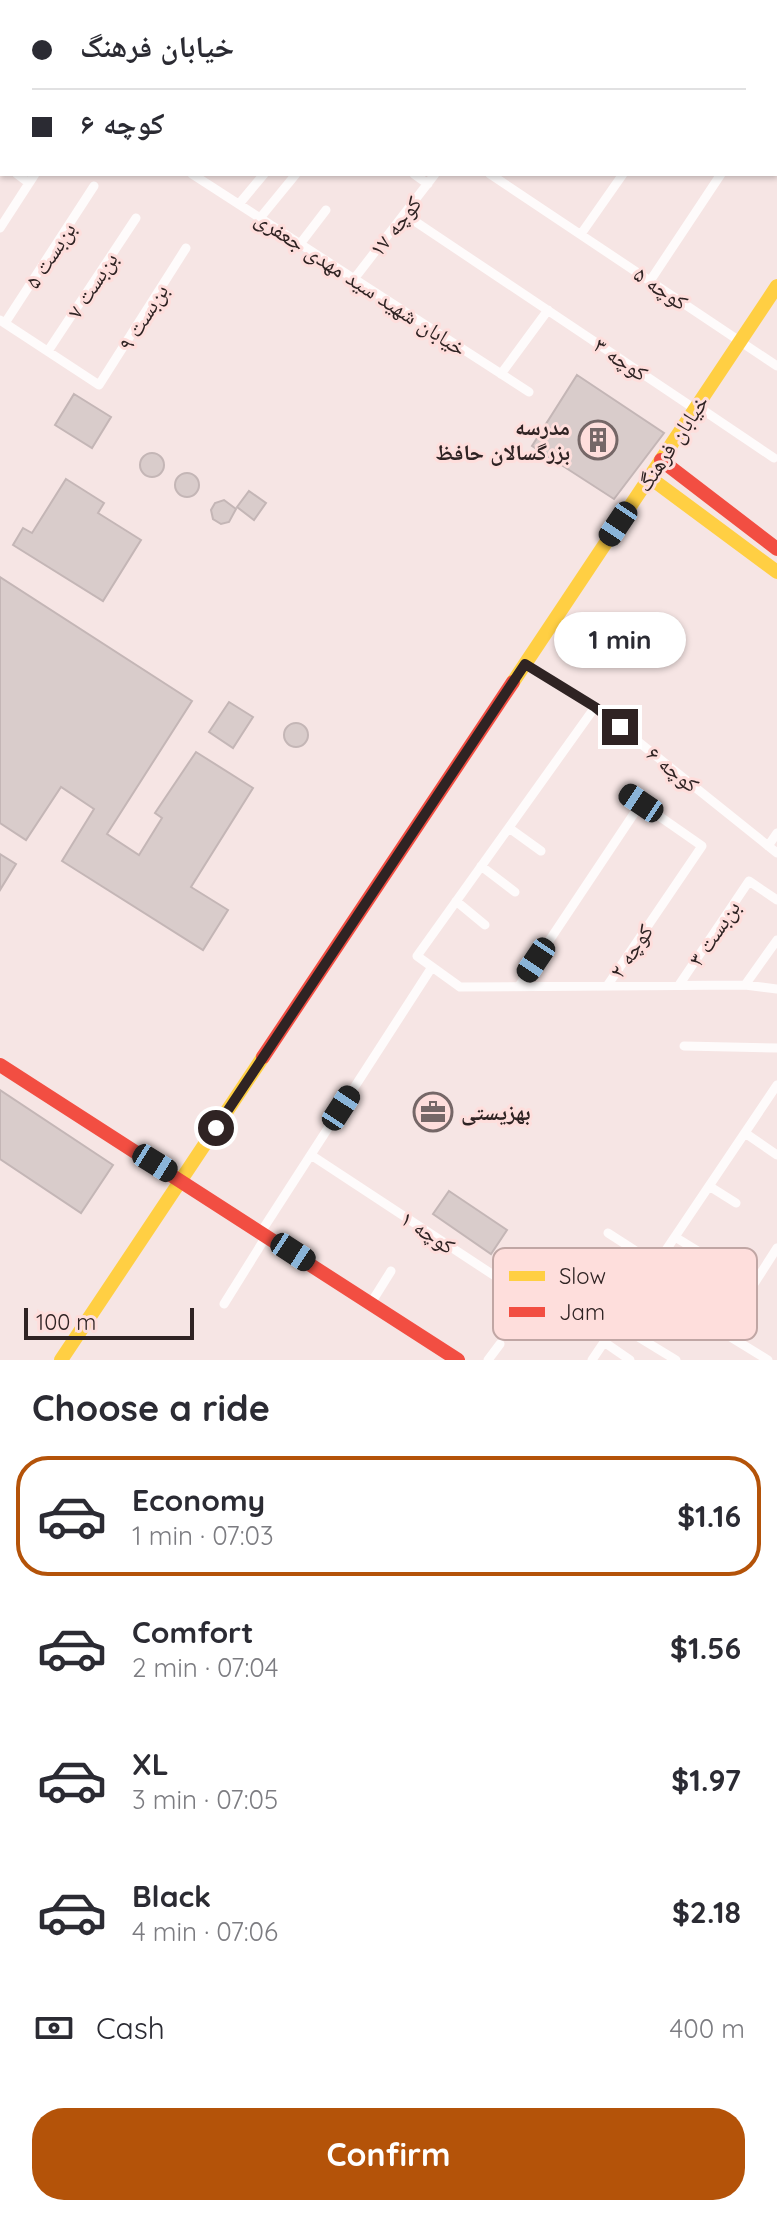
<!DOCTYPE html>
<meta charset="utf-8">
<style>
body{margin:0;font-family:Quicksand,"Noto Naskh Arabic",sans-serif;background:#f2f2f3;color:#2b2b33;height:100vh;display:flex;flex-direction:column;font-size:30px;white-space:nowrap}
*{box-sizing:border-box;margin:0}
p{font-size:26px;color:#7c7c81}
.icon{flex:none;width:44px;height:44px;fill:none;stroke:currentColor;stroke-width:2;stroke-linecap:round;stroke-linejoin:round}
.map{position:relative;height:1360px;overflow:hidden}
.panel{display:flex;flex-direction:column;background:#fff;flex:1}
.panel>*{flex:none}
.guide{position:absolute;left:0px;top:0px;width:778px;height:176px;box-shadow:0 2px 6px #0004;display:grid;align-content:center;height:176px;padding:0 32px;background:#fff}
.scale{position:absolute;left:24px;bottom:20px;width:170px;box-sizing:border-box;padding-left:8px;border:4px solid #2f2323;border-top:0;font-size:22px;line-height:28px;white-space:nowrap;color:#2f2323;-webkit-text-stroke:6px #fededc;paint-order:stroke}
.end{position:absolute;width:36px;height:36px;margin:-18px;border:10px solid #2f2323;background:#fff;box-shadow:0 0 0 4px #fff}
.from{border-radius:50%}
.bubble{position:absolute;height:56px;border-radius:28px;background:#fff;box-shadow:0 2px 6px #0004;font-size:26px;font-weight:800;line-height:56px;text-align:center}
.car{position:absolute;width:24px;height:48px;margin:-24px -12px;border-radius:10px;box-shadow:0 0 6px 2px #0007;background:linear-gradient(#222 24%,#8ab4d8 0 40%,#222 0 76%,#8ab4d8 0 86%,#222 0)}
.guide b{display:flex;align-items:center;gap:28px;height:76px;font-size:30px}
.guide b+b{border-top:2px solid #e1e1e2}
.guide i{width:20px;height:20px;background:#2b2b33}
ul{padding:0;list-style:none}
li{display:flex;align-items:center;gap:24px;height:120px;margin:0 16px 12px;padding:0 16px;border:4px solid transparent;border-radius:32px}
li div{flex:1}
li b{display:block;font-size:30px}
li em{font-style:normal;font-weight:800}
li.active{border-color:#b45309}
li>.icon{width:72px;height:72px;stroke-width:1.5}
h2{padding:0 32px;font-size:36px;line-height:96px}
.pay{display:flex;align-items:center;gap:20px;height:88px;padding:0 32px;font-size:30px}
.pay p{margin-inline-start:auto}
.button{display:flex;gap:16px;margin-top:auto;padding:16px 32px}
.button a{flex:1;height:92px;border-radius:32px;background:#b45309;color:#fff;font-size:32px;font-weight:800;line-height:92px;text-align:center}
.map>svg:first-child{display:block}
</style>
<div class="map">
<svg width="777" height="1360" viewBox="0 0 777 1360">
<rect width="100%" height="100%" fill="#f6e5e4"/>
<path fill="#d9cccb" stroke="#c4b6b6" stroke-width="2" d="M577,375L664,433L614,499L532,446Z
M74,394L111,417L92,448L55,425Z
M140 465a12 12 0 1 1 24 0a12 12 0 1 1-24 0Z
M175 485a12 12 0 1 1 24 0a12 12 0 1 1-24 0Z
M66,479L104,503L98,513L141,540L103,601L13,545L23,528L32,533Z
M249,491L266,503L254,520L237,507Z
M224,500L236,509L229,522L221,524L213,519L211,510L215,503Z
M0,577L192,701L107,834L139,855L162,818L155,813L196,752L253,788L191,887L228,910L203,950L62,861L94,809L61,787L26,840L0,823Z
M229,702L253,717L233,748L209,732Z
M284 735a12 12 0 1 1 24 0a12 12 0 1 1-24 0Z
M0,854L16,864L0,890Z
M0,1090L113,1165L81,1213L0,1159Z
M449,1191L507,1230L491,1254L433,1214Z"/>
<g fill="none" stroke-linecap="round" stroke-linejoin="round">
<path stroke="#fefbfb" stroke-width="9" d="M453,0L456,2
M35,2L37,0
M88,2L91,0
M234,2L237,0
M363,2L366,0
M493,2L495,0
M572,2L573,0
M643,2L644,0
M734,2L735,0
M0,39L2,37
M0,50L2,51
M776,91L777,89
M0,161L2,163
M17,174L29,183
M192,174L529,392
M414,174L428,184
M490,174L777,366
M239,204L264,174
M404,214L695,409
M260,218L296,174
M0,228L35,174
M581,234L623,174
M300,244L326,210
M354,279L435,174
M650,281L721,174
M0,320L99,385L186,248
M5,323L94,186
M48,351L136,218
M501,374L548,310
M697,406L774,458
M525,664L595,707L777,853
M595,707L417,956L460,987L745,985L777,989
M509,828L541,851
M768,846L777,833
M481,866L515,892
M456,901L485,925
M679,985L749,881L777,900
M745,985L777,940
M519,986L641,803
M607,986L702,846L626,793
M684,1046L777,1048
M745,1133L777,1155
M311,1155L545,1309L558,1290
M709,1186L736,1203
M261,1232L432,967
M608,1233L656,1264
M675,1237L706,1256
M644,1284L768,1360
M371,1303L391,1271
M224,1304L267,1235
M617,1324L676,1360
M723,1332L777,1248
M604,1342L630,1360
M488,1360L500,1344
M592,1360L777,1085"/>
<path stroke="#ffcf43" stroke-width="14" d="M649,477L777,572
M513,682L777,286
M61,1360L263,1057"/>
<path stroke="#f24e42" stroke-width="14" d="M661,460L777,549
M263,1057L513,682
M0,1065L458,1360"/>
</g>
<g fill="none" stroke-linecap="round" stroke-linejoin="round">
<path stroke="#2f2323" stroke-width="10" d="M216,1128L525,664L595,707L620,727"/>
</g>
<defs>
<g id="building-ring" transform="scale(2)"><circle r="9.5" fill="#fededc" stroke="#756767" stroke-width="1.5"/><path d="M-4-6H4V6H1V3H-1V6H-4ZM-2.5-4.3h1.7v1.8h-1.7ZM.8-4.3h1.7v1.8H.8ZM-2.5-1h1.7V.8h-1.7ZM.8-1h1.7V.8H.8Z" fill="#756767"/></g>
<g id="office-ring" transform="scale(2)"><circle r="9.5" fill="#fededc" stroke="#756767" stroke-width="1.5"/><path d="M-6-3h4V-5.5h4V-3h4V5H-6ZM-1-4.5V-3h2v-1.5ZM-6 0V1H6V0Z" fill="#756767"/></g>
</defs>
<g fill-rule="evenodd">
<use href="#building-ring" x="598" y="440"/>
<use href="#office-ring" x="433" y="1112"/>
</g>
<g text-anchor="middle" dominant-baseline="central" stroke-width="6" stroke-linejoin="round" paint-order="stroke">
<g font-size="22" fill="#2f2323" stroke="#fededc">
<text transform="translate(395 226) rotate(-52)">کوچه ۱۷</text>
<text transform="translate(50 255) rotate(-57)">بن‌بست ۵</text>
<text transform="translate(361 283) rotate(33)">خیابان شهید سید مهدی جعفری</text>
<text transform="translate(92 285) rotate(-57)">بن‌بست ۷</text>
<text transform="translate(661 288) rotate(34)">کوچه ۵</text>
<text transform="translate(143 317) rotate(-58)">بن‌بست ۹</text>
<text transform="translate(621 359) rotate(34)">کوچه ۳</text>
<text transform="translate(672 443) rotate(-56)">خیابان فرهنگ</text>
<text transform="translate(673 769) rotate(39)">کوچه ۶</text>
<text transform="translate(714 933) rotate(-56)">بن‌بست ۳</text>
<text transform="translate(631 951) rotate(-56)">کوچه ۲</text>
<text transform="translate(428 1232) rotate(33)">کوچه ۱</text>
</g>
<g font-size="22" font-weight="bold" fill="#2f2323" stroke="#fededc" text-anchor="end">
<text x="570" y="427">مدرسه<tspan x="570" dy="25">بزرگسالان حافظ</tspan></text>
<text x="461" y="1112" text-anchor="start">بهزیستی</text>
</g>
</g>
<rect x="493" y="1248" width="264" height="92" rx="12" fill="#fededc" stroke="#c0a6a4" stroke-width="2"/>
<rect x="509" y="1271" width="36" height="10" fill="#ffcf43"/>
<rect x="509" y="1307" width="36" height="10" fill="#f24e42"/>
<g font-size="22" fill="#2f2323">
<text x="559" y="1284">Slow</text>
<text x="559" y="1320">Jam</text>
</g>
</svg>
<div class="scale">100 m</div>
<i class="end from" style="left:216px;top:1128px"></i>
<i class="end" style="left:620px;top:727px"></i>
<div class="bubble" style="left:554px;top:612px;width:132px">1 min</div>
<i class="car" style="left:618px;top:524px;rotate:214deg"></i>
<i class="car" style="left:641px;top:803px;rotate:304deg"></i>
<i class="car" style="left:536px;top:960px;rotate:214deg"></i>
<i class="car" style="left:341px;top:1108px;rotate:33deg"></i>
<i class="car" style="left:155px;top:1163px;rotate:122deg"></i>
<i class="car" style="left:293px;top:1252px;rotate:123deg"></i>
<div class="guide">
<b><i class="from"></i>خیابان فرهنگ</b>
<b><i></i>کوچه ۶</b>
</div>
</div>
<section class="panel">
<h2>Choose a ride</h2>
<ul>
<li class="active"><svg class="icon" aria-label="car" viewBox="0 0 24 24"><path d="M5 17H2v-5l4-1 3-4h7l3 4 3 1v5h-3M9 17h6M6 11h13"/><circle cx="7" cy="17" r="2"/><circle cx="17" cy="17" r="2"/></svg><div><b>Economy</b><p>1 min · 07:03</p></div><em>$1.16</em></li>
<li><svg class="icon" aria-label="car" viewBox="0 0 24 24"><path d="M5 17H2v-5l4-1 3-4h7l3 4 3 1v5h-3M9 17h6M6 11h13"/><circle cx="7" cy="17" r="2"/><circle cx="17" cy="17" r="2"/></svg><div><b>Comfort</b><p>2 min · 07:04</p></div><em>$1.56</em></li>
<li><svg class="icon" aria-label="car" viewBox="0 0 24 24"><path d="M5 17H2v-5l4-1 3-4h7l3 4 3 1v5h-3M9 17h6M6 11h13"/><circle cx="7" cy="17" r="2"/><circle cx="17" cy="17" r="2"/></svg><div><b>XL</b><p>3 min · 07:05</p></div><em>$1.97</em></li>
<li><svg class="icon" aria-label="car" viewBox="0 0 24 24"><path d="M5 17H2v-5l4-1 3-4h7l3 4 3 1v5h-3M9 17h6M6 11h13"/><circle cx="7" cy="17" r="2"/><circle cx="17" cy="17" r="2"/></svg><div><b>Black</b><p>4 min · 07:06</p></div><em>$2.18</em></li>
</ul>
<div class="pay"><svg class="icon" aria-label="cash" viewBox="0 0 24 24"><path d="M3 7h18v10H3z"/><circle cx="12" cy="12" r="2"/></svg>Cash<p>400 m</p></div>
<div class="button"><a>Confirm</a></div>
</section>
